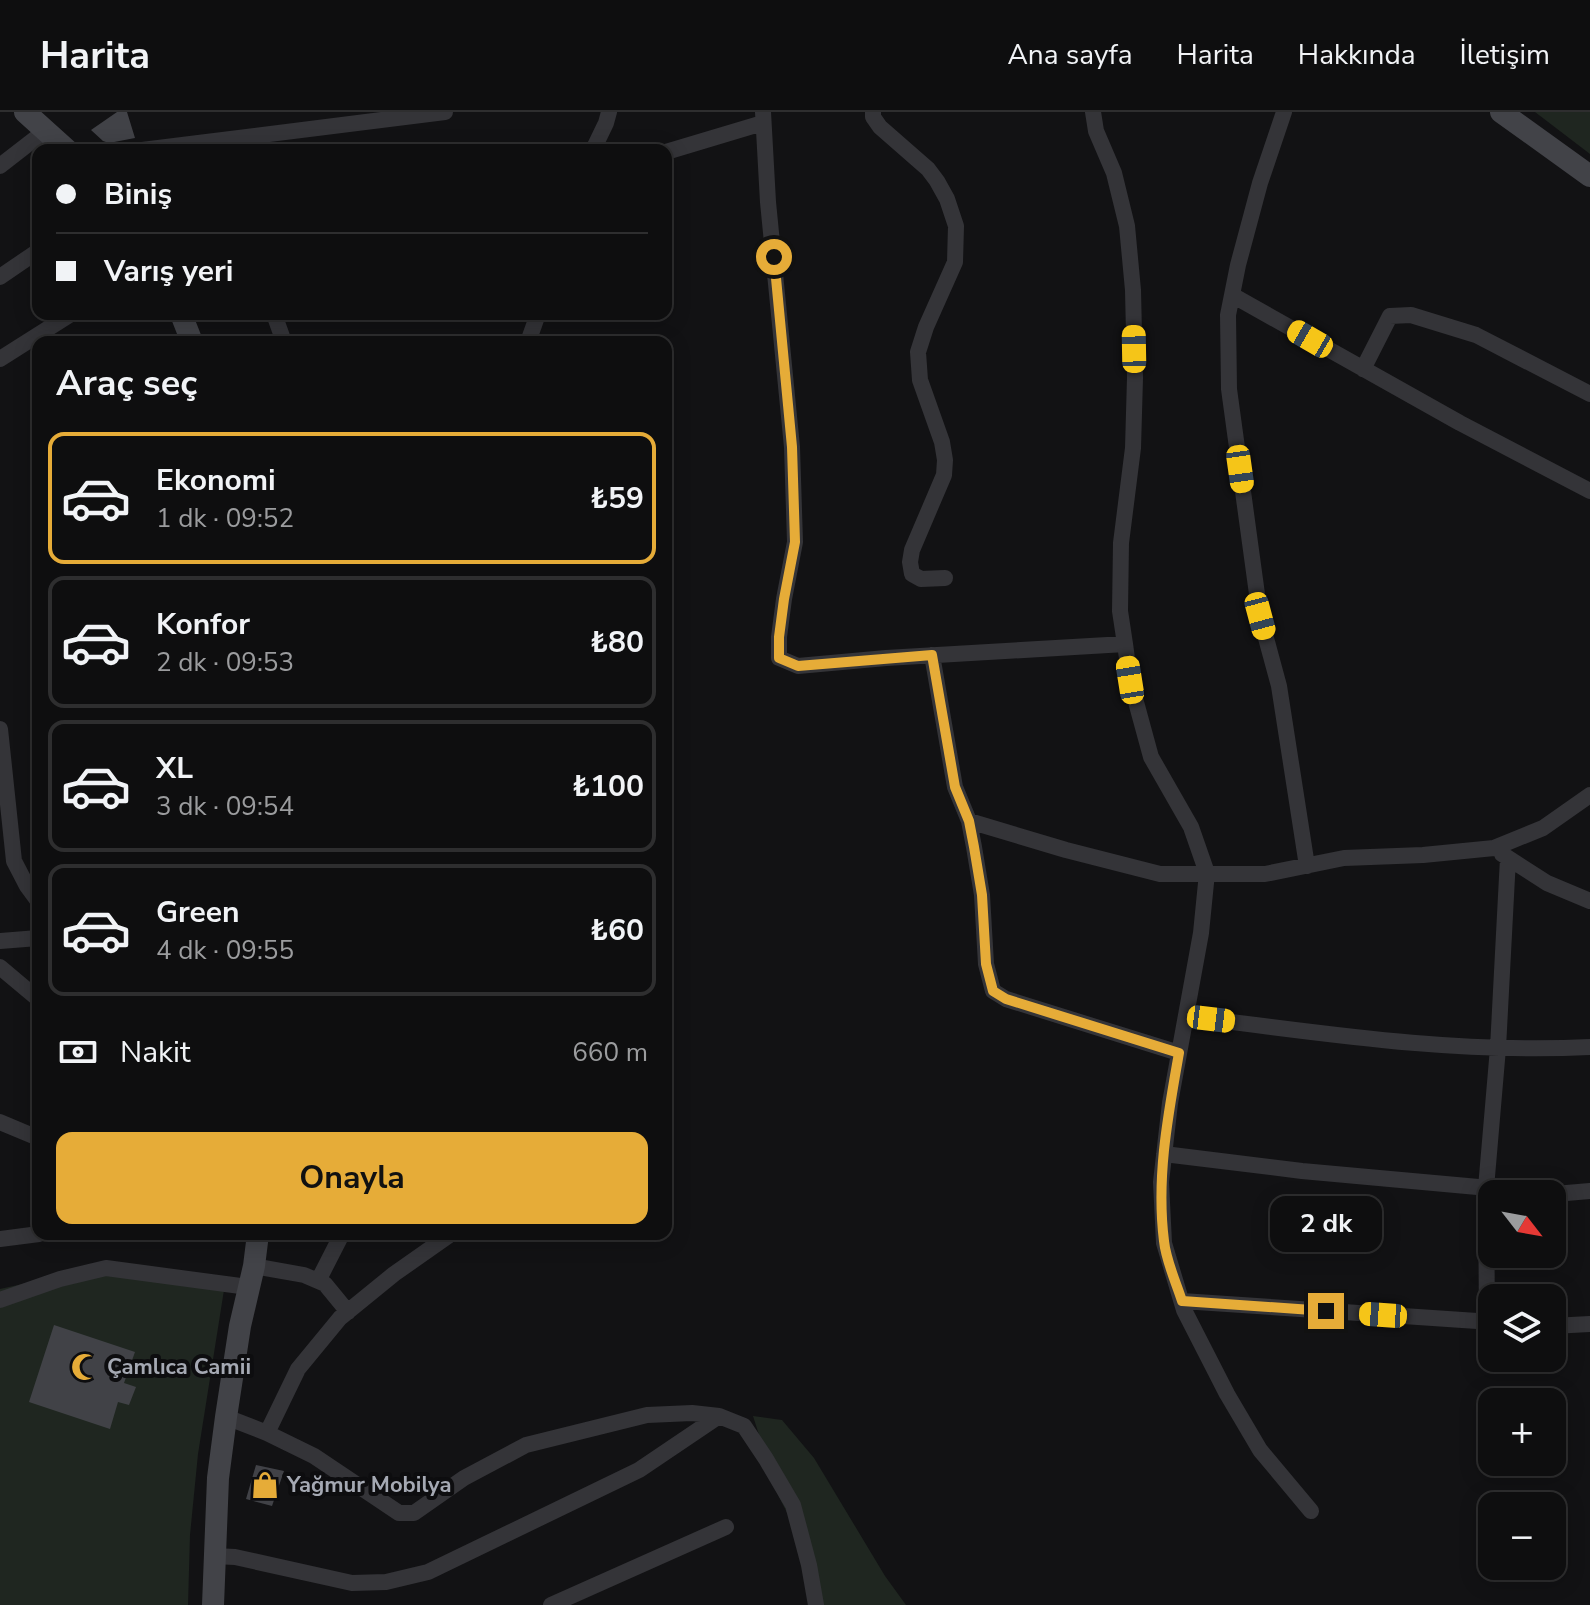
<!DOCTYPE html>
<html lang="tr">
<meta charset="utf-8">
<style>
body{margin:0;font-family:"Nunito Sans",sans-serif;background:#1c1c1d;color:#f1f3f6;height:100vh;display:flex;flex-direction:column;font-size:30px;white-space:nowrap}
*{box-sizing:border-box;margin:0}
p{font-size:26px;color:#9b9c9e}
.icon{flex:none;width:44px;height:44px;fill:none;stroke:currentColor;stroke-width:2;stroke-linecap:round;stroke-linejoin:round}
.map{position:relative;flex:1;overflow:hidden}
.drawer{position:absolute;left:32px;top:224px;width:640px;height:904px;display:flex;flex-direction:column;background:#0e0e0f;border-radius:16px;box-shadow:0 4px 20px #0003,0 0 0 2px #2e2e2f}
.drawer>*{flex:none}
.banner{position:absolute;left:32px;top:32px;width:640px;height:176px;border-radius:16px;box-shadow:0 4px 20px #0003,0 0 0 2px #2e2e2f;display:grid;align-content:center;height:176px;padding:0 24px;background:#0e0e0f}
.needle{width:52px;rotate:121deg}
.buttons{position:absolute;left:1478px;top:1068px;display:grid;gap:16px}
.buttons a{display:grid;place-items:center;width:88px;height:88px;border-radius:16px;background:#0e0e0f;box-shadow:0 4px 20px #0003,0 0 0 2px #2e2e2f;font-size:40px}
.end{position:absolute;width:36px;height:36px;margin:-18px;border:10px solid #e6ac38;background:#111;box-shadow:0 0 0 4px #111}
.from{border-radius:50%}
.bubble{position:absolute;height:56px;border-radius:16px;background:#0e0e0f;box-shadow:0 4px 20px #0003,0 0 0 2px #2e2e2f;font-size:26px;font-weight:700;line-height:56px;text-align:center}
.car{position:absolute;width:24px;height:48px;margin:-24px -12px;border-radius:10px;box-shadow:0 0 6px 2px #0007;background:linear-gradient(#f5c518 24%,#345 0 40%,#f5c518 0 76%,#345 0 86%,#f5c518 0)}
.banner b{display:flex;align-items:center;gap:28px;height:76px;font-size:30px}
.banner b+b{border-top:2px solid #2e2e2f}
.banner i{width:20px;height:20px;background:#f1f3f6}
ul{padding:0;list-style:none}
li{display:flex;align-items:center;gap:24px;height:132px;margin:0 16px 12px;padding:0 8px;border:4px solid #2e2e2f;border-radius:16px}
li div{flex:1}
li b{display:block;font-size:30px}
li em{font-style:normal;font-weight:700}
li.selected{border-color:#e6ac38}
li>.icon{width:72px;height:72px;stroke-width:1.5}
h2{padding:0 24px;font-size:36px;line-height:96px}
.pay{display:flex;align-items:center;gap:20px;height:88px;padding:0 24px;font-size:30px}
.pay p{margin-inline-start:auto}
.primary-button{display:flex;gap:16px;margin-top:auto;padding:16px 24px}
.primary-button a{flex:1;height:92px;border-radius:16px;background:#e6ac38;color:#111;font-size:32px;font-weight:700;line-height:92px;text-align:center}
header{display:flex;align-items:center;gap:48px;box-sizing:border-box;height:112px;padding:0 40px;background:#0e0e0f;border-bottom:2px solid #2e2e2f}
header strong{font-size:38px}
nav{display:flex;gap:44px;margin-inline-start:auto;font-size:28px}
.map>svg:first-child{display:block}
</style>
<header>
<strong>Harita</strong>
<nav><a>Ana sayfa</a><a>Harita</a><a>Hakkında</a><a>İletişim</a></nav>
</header>
<div class="map">
<svg width="1590" height="1493" viewBox="0 0 1590 1493">
<rect width="100%" height="100%" fill="#121214"/>
<path fill="#1f2620" d="M1535,0H1590V42Z
M90,1157L224,1178L198,1342L190,1423L188,1493H0V1177Z
M753,1304L782,1308L814,1346L885,1464L906,1493H819L799,1424L779,1385Z"/>
<path fill="#414247" d="M117,0H127L135,26L109,31L103,29L91,18Z
M54,1213L135,1240L124,1271L136,1275L129,1293L118,1290L110,1317L29,1290Z
M256,1353L284,1359L272,1394L246,1387Z"/>
<g fill="none" stroke-linecap="round" stroke-linejoin="round">
<path stroke="#343438" stroke-width="16" d="M763,0L768,90L792,335L795,430L784,487L779,525V546L798,554L886,546L1125,532
M873,0V5L880,15L928,57L937,69L947,87L956,114L955,150L926,215L918,240L920,268L942,330L945,348L944,363L912,438L910,450L912,462L921,467L945,466
M1093,0L1096,19L1114,61L1127,114L1133,178L1135,266L1133,336L1121,431L1120,499L1125,532L1130,568L1151,645L1191,715L1207,761L1201,821L1170,991L1161,1070L1164,1131L1184,1198L1227,1282L1260,1338L1311,1399
M1284,0L1260,71L1238,153L1228,203L1229,277L1260,504L1279,574L1307,754
M142,38L445,0
M593,38L606,11L609,0
M666,40L763,11
M0,54L45,19
M0,165L38,139
M1232,183L1460,311L1590,379
M274,202L284,230
M528,230L538,202
M0,247L71,202
M1363,257L1390,204L1411,203L1476,223L1590,282
M932,543L955,675L969,709L974,735L982,783L986,852L993,879L1006,887L1179,941
M0,617L14,749L27,774L38,789
M969,709L1066,738L1160,762H1265L1344,746L1423,743L1494,736L1543,716L1590,683
M1502,742L1547,771L1590,789
M0,829L38,826
M0,855L38,887
M1186,904C1320,921 1455,942 1590,935
M0,1010L38,1026
M1164,1042L1302,1059L1555,1082L1590,1079
M0,1127L39,1122
M254,1154L304,1163L325,1172L348,1200
M318,1169L342,1122
M0,1188L60,1167L106,1156L248,1175
M1182,1189L1492,1210
M1487,1210L1486,1076L1498,936L1508,746
M1552,1214L1590,1212
M226,1305L267,1321L314,1344L399,1401H414L464,1366L526,1333L647,1303L692,1301L719,1304L744,1314L766,1347L793,1393L809,1453L816,1493
M267,1321L298,1257L340,1206L394,1162L451,1122
M214,1444L235,1445L352,1471L386,1470L428,1460L639,1358L719,1304
M551,1493L726,1415"/>
<path stroke="#424348" stroke-width="22" d="M25,0L67,38
M1501,0L1590,64
M181,202L192,230
M213,1493L218,1366L226,1305L240,1214L254,1154L258,1122"/>
</g>
<g fill="none" stroke-linecap="round" stroke-linejoin="round">
<path stroke="#e6ac38" stroke-width="10" d="M774,145L792,335L795,430L784,487L779,525V546L798,554L932,543L955,675L969,709L974,735L982,783L986,852L993,879L1006,887L1179,941C1168,1003 1156,1066 1164,1129C1166,1149 1176,1170 1182,1189L1326,1199"/>
</g>
<defs>
<g id="mosque-bare" transform="scale(2.16)"><path d="M3.5-4.9A6 6 0 1 0 3.5 4.9A5 5 0 1 1 3.5-4.9Z" fill="#e6ac38" stroke="#0d0d0f" stroke-width="2.5" paint-order="stroke"/></g>
<g id="shop-bare" transform="scale(2.16)"><path d="M-5-2.5h2.3a2.7 3.5 0 0 1 5.4 0H5L5.5 6h-11ZM-1.5-2.5h3a1.5 2.3 0 0 0-3 0Z" fill="#e6ac38" stroke="#0d0d0f" stroke-width="2.5" paint-order="stroke"/></g>
</defs>
<g fill-rule="evenodd">
<use href="#mosque-bare" x="85" y="1255"/>
<use href="#shop-bare" x="265" y="1373"/>
</g>
<g text-anchor="middle" dominant-baseline="central" stroke-width="8" stroke-linejoin="round" paint-order="stroke">
<g font-size="22" font-weight="bold" fill="#a5a9b3" stroke="#0d0d0f" text-anchor="start">
<text x="107" y="1255">Çamlıca Camii</text>
<text x="287" y="1373">Yağmur Mobilya</text>
</g>
</g>
</svg>
<div class="buttons">
<a><svg class="needle" viewBox="-14 -14 28 28"><path d="M0-13l5 13h-10z" fill="#e53935"/><path d="M0 13l5-13h-10z" fill="#9b9c9e"/></svg></a>
<a><svg class="icon" aria-label="layers" viewBox="0 0 24 24"><path d="M12 4l9 5-9 5-9-5zM3 14l9 5 9-5"/></svg></a>
<a>+</a>
<a>−</a>
</div>
<i class="end from" style="left:774px;top:145px"></i>
<i class="end" style="left:1326px;top:1199px"></i>
<div class="bubble" style="left:1270px;top:1084px;width:112px">2 dk</div>
<i class="car" style="left:1310px;top:227px;rotate:300deg"></i>
<i class="car" style="left:1134px;top:237px;rotate:359deg"></i>
<i class="car" style="left:1240px;top:357px;rotate:172deg"></i>
<i class="car" style="left:1260px;top:504px;rotate:165deg"></i>
<i class="car" style="left:1130px;top:568px;rotate:351deg"></i>
<i class="car" style="left:1211px;top:907px;rotate:97deg"></i>
<i class="car" style="left:1383px;top:1203px;rotate:274deg"></i>
<div class="banner">
<b><i class="from"></i>Biniş</b>
<b><i></i>Varış yeri</b>
</div>
<section class="drawer">
<h2>Araç seç</h2>
<ul>
<li class="selected"><svg class="icon" aria-label="car" viewBox="0 0 24 24"><path d="M5 17H2v-5l4-1 3-4h7l3 4 3 1v5h-3M9 17h6M6 11h13"/><circle cx="7" cy="17" r="2"/><circle cx="17" cy="17" r="2"/></svg><div><b>Ekonomi</b><p>1 dk · 09:52</p></div><em>₺59</em></li>
<li><svg class="icon" aria-label="car" viewBox="0 0 24 24"><path d="M5 17H2v-5l4-1 3-4h7l3 4 3 1v5h-3M9 17h6M6 11h13"/><circle cx="7" cy="17" r="2"/><circle cx="17" cy="17" r="2"/></svg><div><b>Konfor</b><p>2 dk · 09:53</p></div><em>₺80</em></li>
<li><svg class="icon" aria-label="car" viewBox="0 0 24 24"><path d="M5 17H2v-5l4-1 3-4h7l3 4 3 1v5h-3M9 17h6M6 11h13"/><circle cx="7" cy="17" r="2"/><circle cx="17" cy="17" r="2"/></svg><div><b>XL</b><p>3 dk · 09:54</p></div><em>₺100</em></li>
<li><svg class="icon" aria-label="car" viewBox="0 0 24 24"><path d="M5 17H2v-5l4-1 3-4h7l3 4 3 1v5h-3M9 17h6M6 11h13"/><circle cx="7" cy="17" r="2"/><circle cx="17" cy="17" r="2"/></svg><div><b>Green</b><p>4 dk · 09:55</p></div><em>₺60</em></li>
</ul>
<div class="pay"><svg class="icon" aria-label="cash" viewBox="0 0 24 24"><path d="M3 7h18v10H3z"/><circle cx="12" cy="12" r="2"/></svg>Nakit<p>660 m</p></div>
<div class="primary-button"><a>Onayla</a></div>
</section>
</div>
